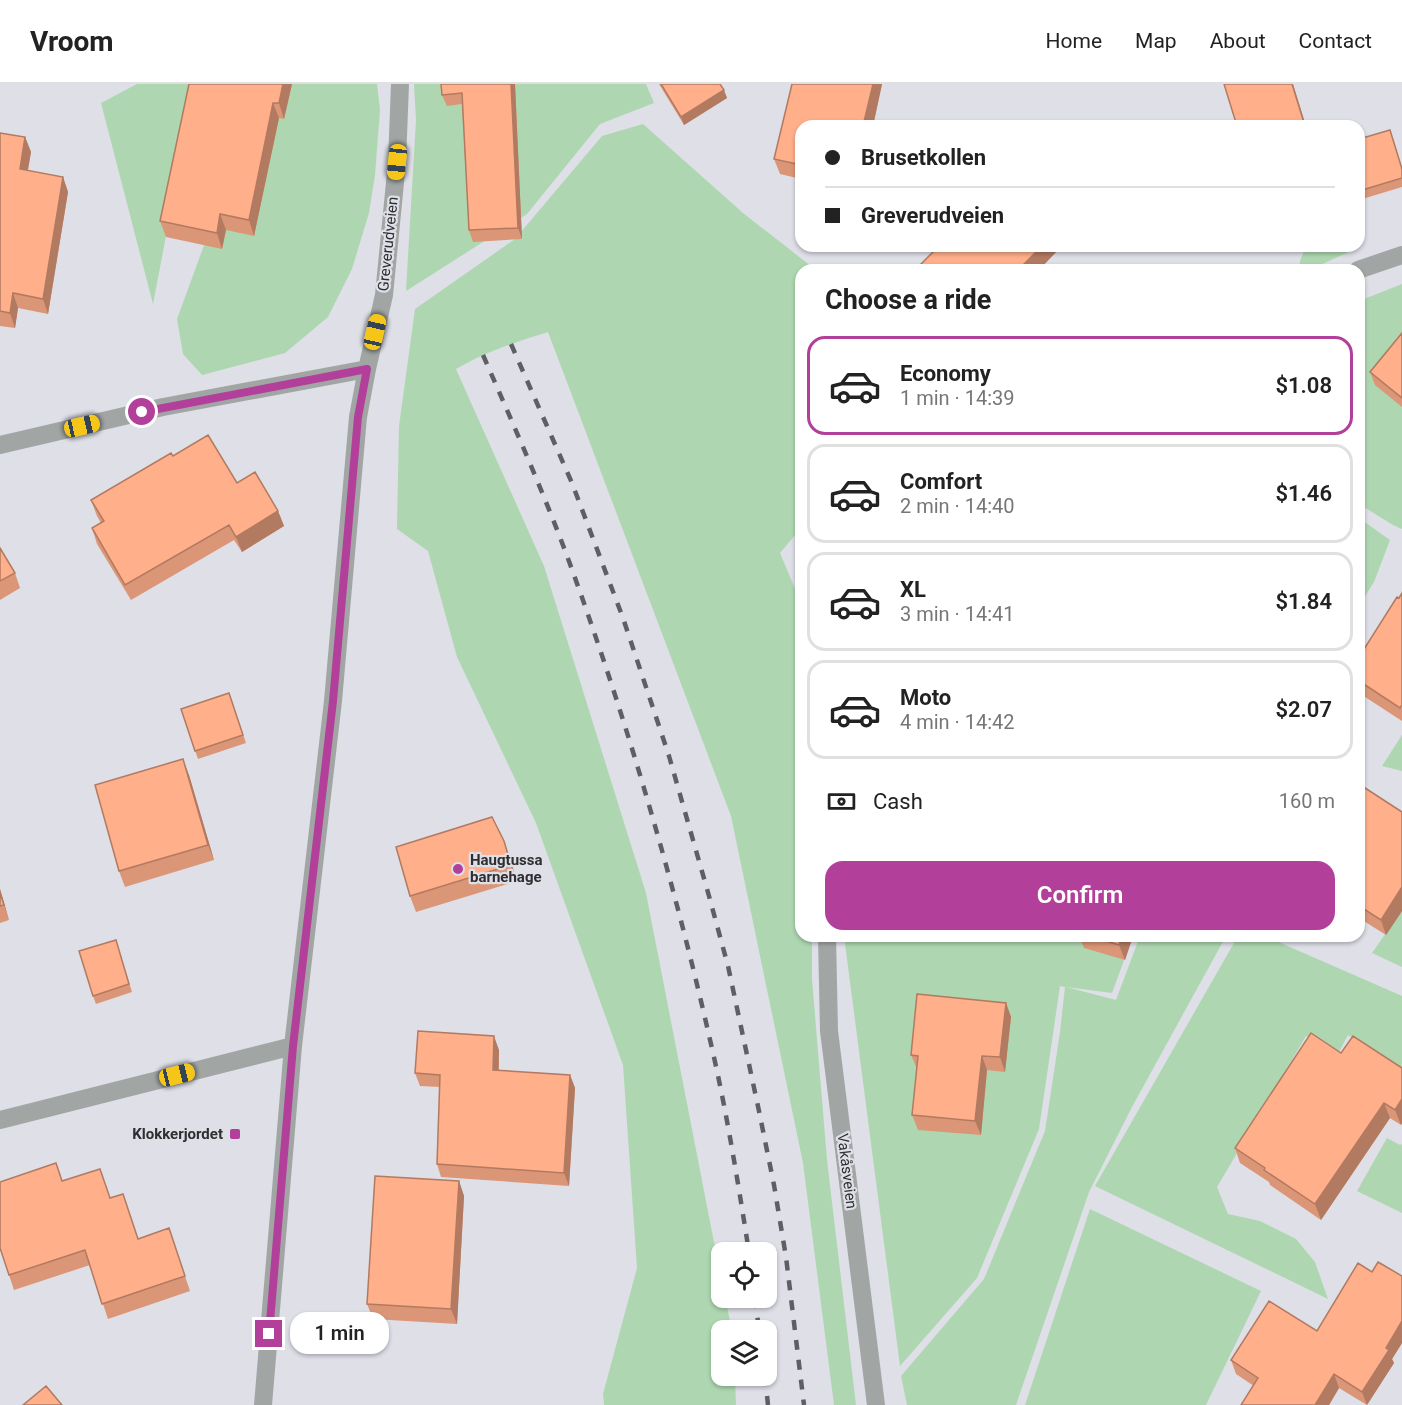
<!DOCTYPE html>
<meta charset="utf-8">
<style>
body{margin:0;font-family:Roboto,sans-serif;background:#f2f2f2;color:#222;height:100vh;display:flex;flex-direction:column;font-size:22px;white-space:nowrap}
*{box-sizing:border-box;margin:0}
p{font-size:20px;color:#767676}
.icon{flex:none;width:33px;height:33px;fill:none;stroke:currentColor;stroke-width:2;stroke-linecap:round;stroke-linejoin:round}
.map{position:relative;flex:1;overflow:hidden}
.drawer{position:absolute;left:795px;top:180px;width:570px;height:678px;display:flex;flex-direction:column;background:#fff;border-radius:18px;box-shadow:0 2px 4px #0004}
.drawer>*{flex:none}
.top-card{position:absolute;left:795px;top:36px;width:570px;height:132px;border-radius:18px;box-shadow:0 2px 4px #0004;display:grid;align-content:center;height:132px;padding:0 30px;background:#fff}
.controls{position:absolute;left:711px;top:1158px;display:grid;gap:12px}
.controls a{display:grid;place-items:center;width:66px;height:66px;border-radius:12px;background:#fff;box-shadow:0 2px 4px #0004;font-size:30px}
.end{position:absolute;width:27px;height:27px;margin:-14px;border:8px solid #b2409b;background:#fff;box-shadow:0 0 0 3px #fff}
.from{border-radius:50%}
.bubble{position:absolute;height:42px;border-radius:18px;background:#fff;box-shadow:0 2px 4px #0004;font-size:20px;font-weight:600;line-height:42px;text-align:center}
.car{position:absolute;width:18px;height:36px;margin:-18px -9px;border-radius:8px;box-shadow:0 0 4px 2px #0007;background:linear-gradient(#f5c518 24%,#345 0 40%,#f5c518 0 76%,#345 0 86%,#f5c518 0)}
.top-card b{display:flex;align-items:center;gap:21px;height:57px;font-size:22px}
.top-card b+b{border-top:2px solid #e0e0e0}
.top-card i{width:15px;height:15px;background:#222}
ul{padding:0;list-style:none}
li{display:flex;align-items:center;gap:18px;height:99px;margin:0 12px 9px;padding:0 18px;border:3px solid #e0e0e0;border-radius:18px}
li div{flex:1}
li b{display:block;font-size:22px}
li em{font-style:normal;font-weight:600}
li.on{border-color:#b2409b}
li>.icon{width:54px;height:54px;stroke-width:1.5}
h2{padding:0 30px;font-size:27px;line-height:72px}
.pay{display:flex;align-items:center;gap:15px;height:66px;padding:0 30px;font-size:22px}
.pay p{margin-inline-start:auto}
.action{display:flex;gap:12px;margin-top:auto;padding:12px 30px}
.action a{flex:1;height:69px;border-radius:18px;background:#b2409b;color:#fff;font-size:24px;font-weight:600;line-height:69px;text-align:center}
header{display:flex;align-items:center;gap:36px;box-sizing:border-box;height:84px;padding:0 30px;background:#fff;border-bottom:2px solid #e0e0e0}
header strong{font-size:28px}
nav{display:flex;gap:33px;margin-inline-start:auto;font-size:21px}
.map>svg:first-child{display:block}
</style>
<header>
<strong>Vroom</strong>
<nav><a>Home</a><a>Map</a><a>About</a><a>Contact</a></nav>
</header>
<div class="map">
<svg width="1402" height="1321" viewBox="0 0 1402 1321">
<rect width="100%" height="100%" fill="#dedfe7"/>
<path fill="#aed7b1" d="M137,0H195L153,220L101,19Z
M263,0H377L380,26L375,91L369,129L352,185L328,233L285,269L202,291L183,270L177,235Z
M414,0H646L654,19L600,40L527,130L406,207L416,36Z
M643,40L743,129L816,186H801V444L780,469L801,519V852H812V895L827,1076L856,1321H834L803,1079L731,732L548,248C516,258 484,268 456,285L544,482L646,809L721,1194L722,1214H725L732,1246H722V1292H735L736,1321H604L603,1310L637,1184L623,981L536,739L457,573L428,467L397,445L399,342L415,225L515,155L602,52Z
M1306,162H1353L1349,168L1309,186H1300V177Z
M1402,200V445L1393,441L1359,420V217Z
M1359,434L1390,456L1374,498L1359,522Z
M1402,651V687L1382,682Z
M1402,826V883L1372,869Z
M844,852H1133L1112,909L1066,903L1116,916L1140,852H1226L1132,1023L1089,1108L1016,1321H907L901,1292L984,1195L1045,1047L1060,948L1065,903L1060,902L1039,1045L977,1194L900,1282Z
M1238,852H1265L1402,912V987L1348,951L1339,968L1306,952L1217,1103L1228,1130L1260,1137L1296,1155L1315,1178L1328,1215L1095,1102Z
M1387,1054L1400,1061L1402,1060V1129L1357,1107Z
M1090,1125L1261,1207L1206,1321H1025Z"/>
<g fill="none" stroke-linecap="round" stroke-linejoin="round">
<path stroke="#a1a6a5" stroke-width="18" d="M1358,186L1402,171"/>
<path stroke="#a1a6a5" stroke-width="18" d="M0,361L163,323L367,285
M827,852L829,947L876,1321
M0,1036L293,962
M263,1321L293,962L333,617L358,333L367,285L384,211L397,78L400,0"/>
<path stroke="#5f5f63" stroke-width="4.5" stroke-dasharray="10 10" stroke-linecap="butt" d="M511,260L572,399L623,534L669,672L709,812L728,882L759,1027L774,1101L786,1173L804,1321
M483,271C513,340 544,409 570,480C627,637 674,797 711,960C727,1029 738,1099 749,1168
M755,1214L759,1246
M765,1292L768,1321"/>
</g>
<path fill="#db9677" d="M292,0L284,35L279,34L254,152L226,146L222,165L166,153L160,137Z
M515,0L522,155L473,158L469,146L462,20L447,22L442,11Z
M659,0H720L727,14L684,41Z
M792,0H882L873,42H801V95L780,90L774,75Z
M0,49L25,53L31,68L28,87L63,93L68,108L48,230L18,224L15,244L0,242Z
M1393,54L1402,84V103L1359,116V55Z
M1402,249V323L1375,301L1370,288Z
M173,372L237,399L278,427L284,442L242,468L234,456L131,516L97,460L92,444L101,439L97,432L91,416Z
M0,464L15,489L20,504L0,516Z
M1402,509V637L1359,609V573Z
M229,609L246,659L198,675L181,625Z
M189,691L214,776L125,803L119,787Z
M1359,706L1402,728V827L1386,851L1359,834Z
M509,772L517,797L416,828L410,812Z
M0,805L9,836L0,839Z
M1079,852H1133L1125,876L1084,864Z
M116,856L132,908L96,920L93,912Z
M1006,919L1011,933L1005,988L987,986L981,1051L918,1046L912,1031L917,985L911,971Z
M499,966V986L570,991L575,1004L569,1102L441,1093L437,1080L440,1003L420,1002L415,989Z
M1341,969L1402,984V1039L1401,1041L1390,1034L1321,1136L1270,1101L1269,1098L1240,1079L1235,1064Z
M62,1097L110,1114L138,1155L169,1144L190,1207L108,1235L90,1181L14,1206L9,1191Z
M459,1097L464,1112L457,1240L373,1235L367,1220Z
M1372,1188L1402,1192V1259L1392,1275L1394,1279L1367,1321L1339,1304L1329,1321H1241L1254,1302L1236,1290L1231,1276L1317,1247Z"/>
<path fill="#b27a61" d="M283,0H292L284,35L279,19Z
M511,0H515L522,155L518,144Z
M873,0H882L873,42H863Z
M1292,0H1293L1306,42H1305Z
M724,6L727,14L684,41L681,33Z
M273,19L279,34L254,152L249,136Z
M25,53L31,68L25,100L20,85Z
M63,93L68,108L48,230L43,215Z
M220,130L226,146L222,165L217,149Z
M1042,162H1062L1039,186H1018Z
M13,209L18,224L15,244L10,229Z
M278,427L284,442L242,468L236,453Z
M183,675L189,691L214,776L208,761Z
M504,757L509,772L517,797L511,781Z
M1402,803V827L1386,851L1381,836Z
M0,805L9,836L0,809Z
M1122,852H1133L1125,876L1119,861Z
M1006,919L1011,933L1005,988L1000,973Z
M494,952L499,966L498,999L493,986Z
M982,972L987,986L981,1051L975,1037Z
M570,991L575,1004L569,1102L564,1089Z
M1402,1015V1039L1401,1041L1395,1026Z
M1384,1019L1390,1034L1321,1136L1315,1120Z
M459,1097L464,1112L457,1240L451,1225Z
M1402,1237V1259L1392,1275L1394,1279L1367,1321L1362,1308L1386,1264Z
M1334,1290L1339,1304L1329,1321H1315Z"/>
<path fill="#ffaf8a" stroke="#b27a61" stroke-width="1.5" d="M189,0H283L279,19H273L249,136L220,130L217,149L160,137Z
M441,0H511L518,144L469,146L462,9L442,11Z
M661,0H720L724,6L681,33Z
M792,0H873L863,42H801V81L774,75Z
M1224,0H1292L1305,42H1237Z
M1390,46L1402,85V94L1359,107V55Z
M0,49L25,53L20,85L63,93L43,215L13,209L10,229L0,227Z
M939,162H1042L1018,186H921L918,183Z
M1402,249V314L1370,288Z
M208,351L237,399L255,388L278,427L236,453L229,441L125,501L92,444L104,437L91,416L171,369L173,372Z
M0,464L15,489L0,497Z
M1402,509V621L1400,624L1359,597V573L1397,513L1399,514Z
M229,609L243,651L195,667L181,625Z
M183,675L208,761L119,787L95,701Z
M1362,702L1402,728V803L1381,836L1359,822V706Z
M492,733L504,757L511,781L410,812L396,763Z
M0,809L4,821L0,822Z
M1089,852H1122L1119,861Z
M116,856L129,900L93,912L79,867Z
M917,910L1006,919L1000,973L982,972L975,1037L912,1031L918,972L911,971Z
M418,947L494,952L493,986L570,991L564,1089L437,1080L440,991L415,989Z
M1311,949L1341,969L1353,952L1402,984V1015L1395,1026L1384,1019L1315,1120L1264,1086L1265,1084L1235,1064Z
M56,1079L62,1097L100,1085L110,1114L123,1110L138,1155L169,1144L185,1192L102,1220L85,1166L9,1191L0,1164V1098Z
M375,1092L459,1097L451,1225L367,1220Z
M1378,1178L1402,1192V1237L1386,1264L1389,1266L1362,1308L1334,1290L1315,1321H1241L1258,1294L1231,1276L1269,1217L1317,1247L1358,1179L1372,1188Z
M46,1302L62,1321H23Z"/>
<g fill="none" stroke-linecap="round" stroke-linejoin="round">
<path stroke="#b2409b" stroke-width="8" d="M142,328L367,285L358,333L333,617L293,962L269,1250"/>
</g>
<g fill="#b2409b" stroke="#dedfe7" stroke-width="2">
<circle cx="458" cy="785" r="6"/>
<rect x="229" y="1044" width="12" height="12" rx="3"/>
</g>
<g text-anchor="middle" dominant-baseline="central" stroke-width="4.5" stroke-linejoin="round" paint-order="stroke">
<g font-size="15" fill="#2f2f32" stroke="#dedfe7">
<text transform="translate(388 160) rotate(-84)">Greverudveien</text>
<text transform="translate(847 1087) rotate(83)">Vakåsveien</text>
</g>
<g font-size="15" font-weight="bold" fill="#2f2f32" stroke="#dedfe7" text-anchor="start">
<text x="470" y="776">Haugtussa<tspan x="470" dy="17">barnehage</tspan></text>
<text x="223" y="1050" text-anchor="end">Klokkerjordet</text>
</g>
</g>
</svg>
<div class="controls">
<a><svg class="icon" aria-label="locate" viewBox="0 0 24 24"><circle cx="12" cy="12" r="6"/><path d="M12 2v4M12 18v4M2 12h4M18 12h4"/></svg></a>
<a><svg class="icon" aria-label="layers" viewBox="0 0 24 24"><path d="M12 4l9 5-9 5-9-5zM3 14l9 5 9-5"/></svg></a>
</div>
<i class="end from" style="left:142px;top:328px"></i>
<i class="end" style="left:269px;top:1250px"></i>
<div class="bubble" style="left:290px;top:1228px;width:99px">1 min</div>
<i class="car" style="left:397px;top:78px;rotate:186deg"></i>
<i class="car" style="left:375px;top:248px;rotate:13deg"></i>
<i class="car" style="left:82px;top:342px;rotate:77deg"></i>
<i class="car" style="left:177px;top:991px;rotate:76deg"></i>
<div class="top-card">
<b><i class="from"></i>Brusetkollen</b>
<b><i></i>Greverudveien</b>
</div>
<section class="drawer">
<h2>Choose a ride</h2>
<ul>
<li class="on"><svg class="icon" aria-label="car" viewBox="0 0 24 24"><path d="M5 17H2v-5l4-1 3-4h7l3 4 3 1v5h-3M9 17h6M6 11h13"/><circle cx="7" cy="17" r="2"/><circle cx="17" cy="17" r="2"/></svg><div><b>Economy</b><p>1 min · 14:39</p></div><em>$1.08</em></li>
<li><svg class="icon" aria-label="car" viewBox="0 0 24 24"><path d="M5 17H2v-5l4-1 3-4h7l3 4 3 1v5h-3M9 17h6M6 11h13"/><circle cx="7" cy="17" r="2"/><circle cx="17" cy="17" r="2"/></svg><div><b>Comfort</b><p>2 min · 14:40</p></div><em>$1.46</em></li>
<li><svg class="icon" aria-label="car" viewBox="0 0 24 24"><path d="M5 17H2v-5l4-1 3-4h7l3 4 3 1v5h-3M9 17h6M6 11h13"/><circle cx="7" cy="17" r="2"/><circle cx="17" cy="17" r="2"/></svg><div><b>XL</b><p>3 min · 14:41</p></div><em>$1.84</em></li>
<li><svg class="icon" aria-label="car" viewBox="0 0 24 24"><path d="M5 17H2v-5l4-1 3-4h7l3 4 3 1v5h-3M9 17h6M6 11h13"/><circle cx="7" cy="17" r="2"/><circle cx="17" cy="17" r="2"/></svg><div><b>Moto</b><p>4 min · 14:42</p></div><em>$2.07</em></li>
</ul>
<div class="pay"><svg class="icon" aria-label="cash" viewBox="0 0 24 24"><path d="M3 7h18v10H3z"/><circle cx="12" cy="12" r="2"/></svg>Cash<p>160 m</p></div>
<div class="action"><a>Confirm</a></div>
</section>
</div>
